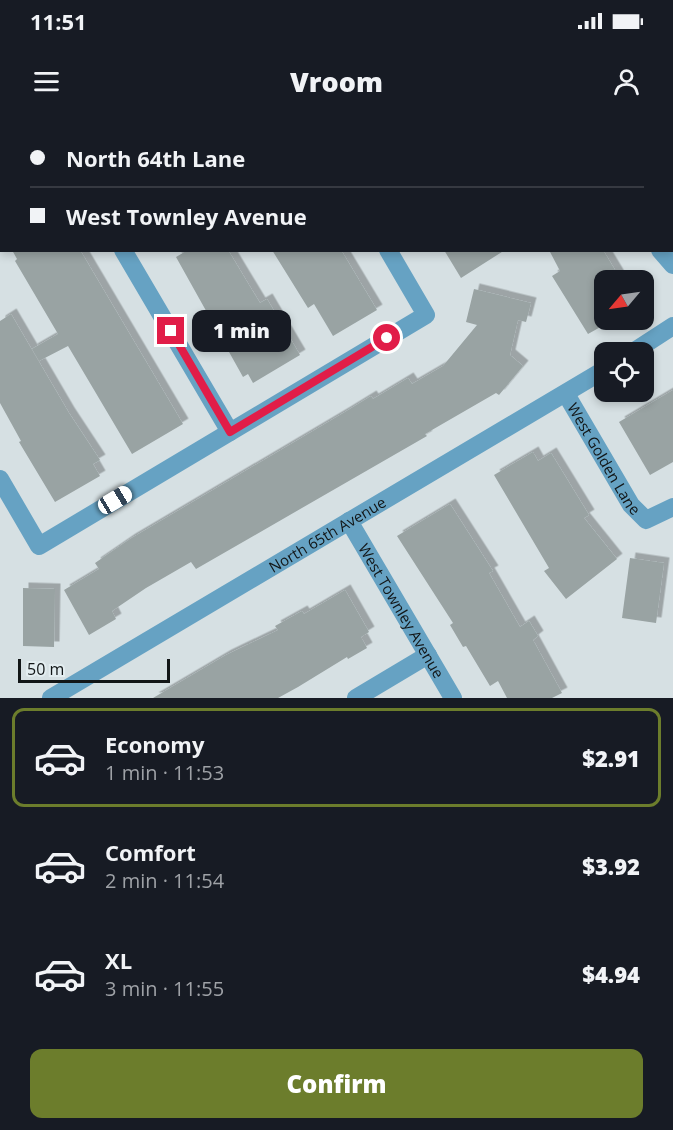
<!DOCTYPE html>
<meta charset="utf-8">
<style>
body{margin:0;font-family:"Open Sans",sans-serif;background:#242831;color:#f1f3f6;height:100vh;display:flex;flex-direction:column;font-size:22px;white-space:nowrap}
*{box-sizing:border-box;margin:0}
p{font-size:20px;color:#9ea1a6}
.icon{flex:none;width:33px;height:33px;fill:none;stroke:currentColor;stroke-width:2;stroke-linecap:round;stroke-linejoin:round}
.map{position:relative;height:578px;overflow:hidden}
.drawer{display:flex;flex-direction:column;background:#171b24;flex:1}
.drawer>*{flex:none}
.top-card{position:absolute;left:0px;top:0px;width:674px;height:132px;box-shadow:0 3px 9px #0003;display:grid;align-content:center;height:132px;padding:0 30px;background:#171b24}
.needle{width:39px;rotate:241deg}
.tools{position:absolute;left:594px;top:150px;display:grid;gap:12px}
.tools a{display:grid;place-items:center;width:60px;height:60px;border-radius:12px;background:#171b24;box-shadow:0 3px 9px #0003;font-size:30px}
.scale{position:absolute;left:18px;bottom:15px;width:152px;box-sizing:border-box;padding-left:6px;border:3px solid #121617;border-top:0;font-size:16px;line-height:21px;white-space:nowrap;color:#121617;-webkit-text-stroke:4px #e3edf0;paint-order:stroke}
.end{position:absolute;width:27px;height:27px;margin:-14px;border:8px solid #e11d48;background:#fff;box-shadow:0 0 0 3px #fff}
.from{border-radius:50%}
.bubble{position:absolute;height:42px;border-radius:12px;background:#171b24;box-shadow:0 3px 9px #0003;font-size:20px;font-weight:800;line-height:42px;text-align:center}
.car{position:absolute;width:18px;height:36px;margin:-18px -9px;border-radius:8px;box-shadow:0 0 4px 2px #0007;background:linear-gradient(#fff 24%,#345 0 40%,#fff 0 76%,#345 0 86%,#fff 0)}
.top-card b{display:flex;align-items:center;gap:21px;height:57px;font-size:22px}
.top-card b+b{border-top:2px solid #363941}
.top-card i{width:15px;height:15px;background:#f1f3f6}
ul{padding:10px 0 0;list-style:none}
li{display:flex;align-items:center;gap:18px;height:99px;margin:0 12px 9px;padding:0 18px;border:3px solid transparent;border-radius:12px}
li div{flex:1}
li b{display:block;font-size:22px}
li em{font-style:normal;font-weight:800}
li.current{border-color:#6c7d2c}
li>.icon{width:54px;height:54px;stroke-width:1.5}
.primary-button{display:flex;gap:12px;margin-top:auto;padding:12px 30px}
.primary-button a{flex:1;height:69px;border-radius:12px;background:#6c7d2c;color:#fff;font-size:24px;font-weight:800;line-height:69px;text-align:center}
.status{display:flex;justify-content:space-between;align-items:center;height:42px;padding:0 30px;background:#171b24;direction:ltr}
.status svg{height:16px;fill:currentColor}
header{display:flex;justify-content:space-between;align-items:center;height:78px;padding:0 30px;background:#171b24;font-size:27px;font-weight:800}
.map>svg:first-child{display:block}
</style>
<div class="status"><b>11:51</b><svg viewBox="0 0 49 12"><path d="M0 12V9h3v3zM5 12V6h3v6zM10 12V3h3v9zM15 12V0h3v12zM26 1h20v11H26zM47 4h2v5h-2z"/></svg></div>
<header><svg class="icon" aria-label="menu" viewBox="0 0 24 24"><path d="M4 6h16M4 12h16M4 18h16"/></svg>Vroom<svg class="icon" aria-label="person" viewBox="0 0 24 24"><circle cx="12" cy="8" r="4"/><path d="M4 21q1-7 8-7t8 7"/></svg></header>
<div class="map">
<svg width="673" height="578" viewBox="0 0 673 578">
<defs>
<filter id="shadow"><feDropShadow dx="5.5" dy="-5.5" stdDeviation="0" flood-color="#0004"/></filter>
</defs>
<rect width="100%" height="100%" fill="#d6e0e3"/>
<path fill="#99a3a3" filter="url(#shadow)" d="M12,130H80L183,304L132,334L68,226L39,241L32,229L58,214L15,141L17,139Z
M188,130H228L260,183L267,179L300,235L253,263L248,254L243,257L176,137Z
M272,130H341L377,190L333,216L314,184L308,188Z
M444,130H505L461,158Z
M549,130H603L621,160H604V205L588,214L552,156L560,151Z
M474,169L531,183L526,202L518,200L510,235L523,246L499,275L496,273L425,314L427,316L196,449L191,442L146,468L112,491L116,499L89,515L64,470L99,449L95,443L130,419L345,292L371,276L373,279L408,258L412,264L443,246L477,205L466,202Z
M11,194L69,293L100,340L93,344L100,356L55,382L19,322L21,321L0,283V201Z
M673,270V342L650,355L619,302Z
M533,332L538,341L551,333L589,395L584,398L617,439L566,479L544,451L549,448L494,355Z
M450,384L493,451L489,453L520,507L529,501L538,516L533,520L562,573L552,578H507L498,561L490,566L466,526L463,527L450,505L453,503L397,416Z
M630,438L664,443L656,503L622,498Z
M23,468L55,469L54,527L23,526Z
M345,470L369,512L361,517L367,528L348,539L347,537L298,567L278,578H153L226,535L278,510L275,506L302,491L304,494Z"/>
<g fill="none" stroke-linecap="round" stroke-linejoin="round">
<g stroke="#66a2c3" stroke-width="18">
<path d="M47,0V2"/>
<path d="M311,0L312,2"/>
<path d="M572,0L573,2"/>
<path d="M354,2L356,0"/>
<path d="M123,130L230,312"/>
<path d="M660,130L673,145"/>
<path d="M633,232L673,206"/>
<path id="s1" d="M566,274L631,385L646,400L673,387"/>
<path d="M0,359L39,426L426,195L388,130"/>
<path id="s2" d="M349,401L453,578"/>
<path id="s3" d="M51,578L604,250"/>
<path d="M356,578L428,535"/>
</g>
</g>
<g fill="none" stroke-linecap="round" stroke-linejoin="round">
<path stroke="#e11d48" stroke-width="8" d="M171,211L230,312L387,218"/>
</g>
<g text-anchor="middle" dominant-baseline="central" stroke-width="4.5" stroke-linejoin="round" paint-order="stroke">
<g font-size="15" fill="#121617" stroke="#e3edf0">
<text stroke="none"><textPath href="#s1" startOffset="75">West Golden Lane</textPath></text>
<text stroke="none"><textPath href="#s3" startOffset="321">North 65th Avenue</textPath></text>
<text stroke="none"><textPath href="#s2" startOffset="104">West Townley Avenue</textPath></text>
</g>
</g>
</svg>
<div class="tools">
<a><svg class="needle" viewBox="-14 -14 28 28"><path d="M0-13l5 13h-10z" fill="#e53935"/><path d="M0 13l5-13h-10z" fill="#9ea1a6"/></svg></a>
<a><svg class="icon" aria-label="locate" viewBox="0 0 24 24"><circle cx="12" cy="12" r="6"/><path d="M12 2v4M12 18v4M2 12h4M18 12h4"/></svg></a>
</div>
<div class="scale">50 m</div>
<i class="end from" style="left:387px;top:218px"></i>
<i class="end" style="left:171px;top:211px"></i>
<div class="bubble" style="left:192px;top:190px;width:99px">1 min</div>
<i class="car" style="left:115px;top:380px;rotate:59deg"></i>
<div class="top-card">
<b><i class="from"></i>North 64th Lane</b>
<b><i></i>West Townley Avenue</b>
</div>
</div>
<section class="drawer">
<ul>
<li class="current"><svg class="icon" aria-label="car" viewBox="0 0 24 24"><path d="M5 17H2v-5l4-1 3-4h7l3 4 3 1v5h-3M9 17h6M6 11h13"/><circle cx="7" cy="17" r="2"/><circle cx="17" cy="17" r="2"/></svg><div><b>Economy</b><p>1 min · 11:53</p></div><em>$2.91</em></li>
<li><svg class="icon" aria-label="car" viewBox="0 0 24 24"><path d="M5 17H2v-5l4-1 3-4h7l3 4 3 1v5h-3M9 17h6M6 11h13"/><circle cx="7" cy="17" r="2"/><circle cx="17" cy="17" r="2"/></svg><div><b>Comfort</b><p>2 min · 11:54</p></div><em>$3.92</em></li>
<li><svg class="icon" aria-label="car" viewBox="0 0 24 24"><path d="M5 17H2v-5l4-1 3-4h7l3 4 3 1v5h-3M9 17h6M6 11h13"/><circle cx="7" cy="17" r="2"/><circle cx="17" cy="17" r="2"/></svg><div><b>XL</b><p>3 min · 11:55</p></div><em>$4.94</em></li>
</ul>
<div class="primary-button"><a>Confirm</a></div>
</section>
